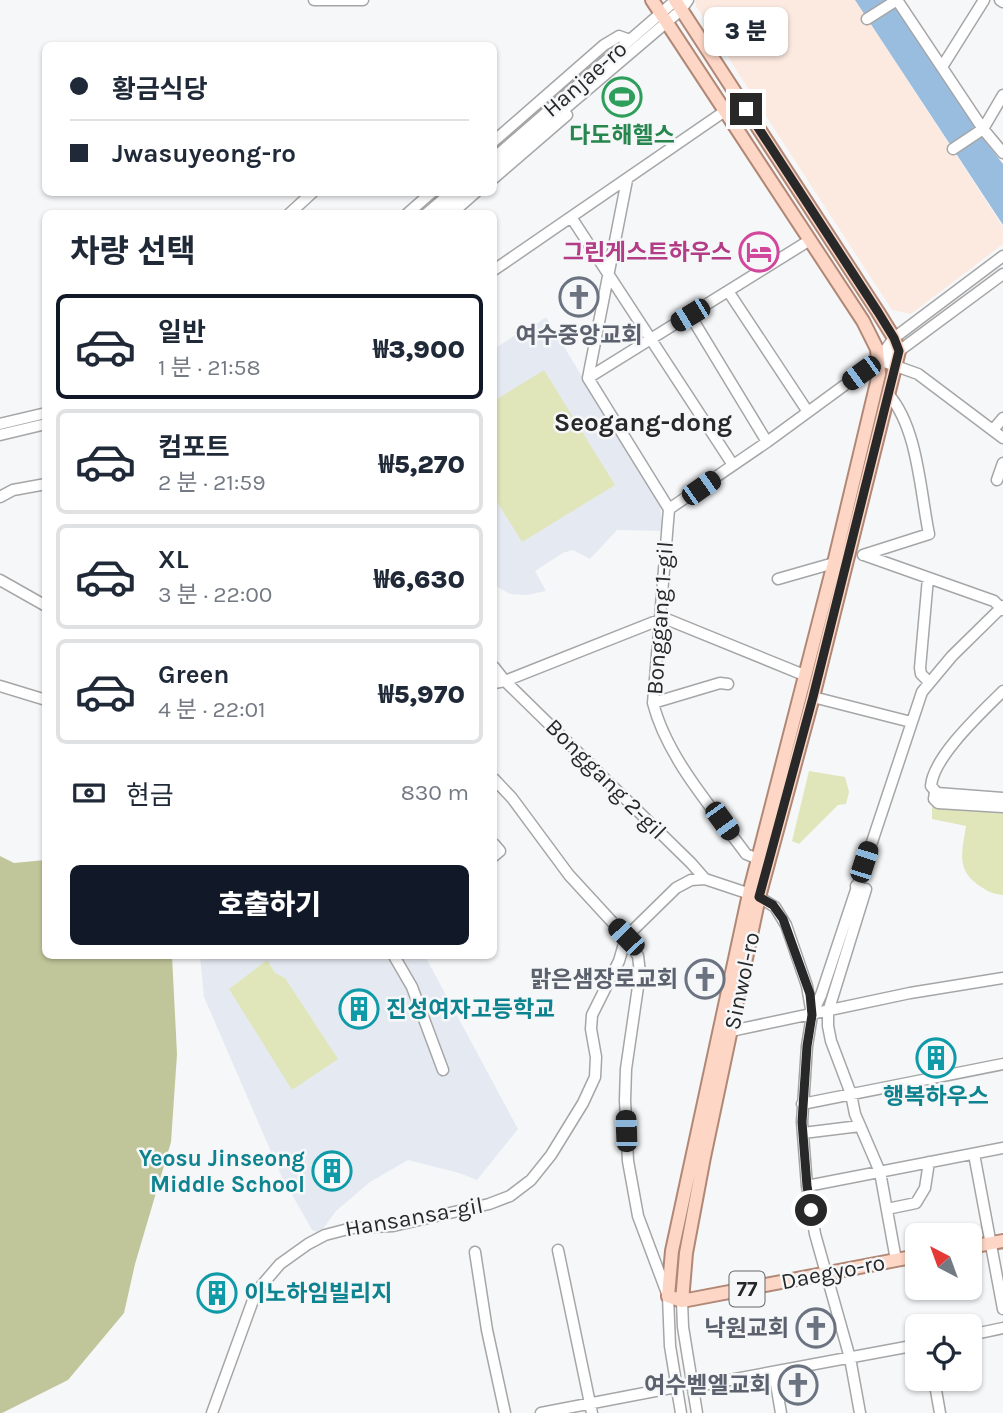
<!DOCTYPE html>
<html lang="ko">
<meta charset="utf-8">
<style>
body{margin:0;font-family:Karla,"Noto Sans KR",sans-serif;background:#f6f6f7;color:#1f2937;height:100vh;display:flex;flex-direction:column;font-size:26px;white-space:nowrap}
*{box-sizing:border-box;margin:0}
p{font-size:23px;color:#747a83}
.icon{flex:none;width:38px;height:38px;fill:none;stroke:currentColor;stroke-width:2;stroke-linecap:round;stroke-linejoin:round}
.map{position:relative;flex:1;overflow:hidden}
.sheet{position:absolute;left:42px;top:210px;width:455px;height:749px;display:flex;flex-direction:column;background:#fff;border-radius:10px;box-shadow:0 2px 5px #0004}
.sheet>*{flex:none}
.guide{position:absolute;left:42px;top:42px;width:455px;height:154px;border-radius:10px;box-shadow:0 2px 5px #0004;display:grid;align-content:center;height:154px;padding:0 28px;background:#fff}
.needle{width:46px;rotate:319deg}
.buttons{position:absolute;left:905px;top:1223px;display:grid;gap:14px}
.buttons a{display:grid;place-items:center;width:77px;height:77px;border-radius:10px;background:#fff;box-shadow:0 2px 5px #0004;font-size:35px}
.end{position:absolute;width:32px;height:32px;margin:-16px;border:9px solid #282829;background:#fff;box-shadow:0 0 0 4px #fff}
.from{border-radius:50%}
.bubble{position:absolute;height:49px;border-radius:10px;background:#fff;box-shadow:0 2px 5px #0004;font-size:23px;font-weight:800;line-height:49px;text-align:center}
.car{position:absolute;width:21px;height:42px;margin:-21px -10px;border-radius:9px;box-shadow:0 0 5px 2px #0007;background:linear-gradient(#222 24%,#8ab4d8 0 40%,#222 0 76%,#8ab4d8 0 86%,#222 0)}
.guide b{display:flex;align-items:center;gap:24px;height:66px;font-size:26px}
.guide b+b{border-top:2px solid #e0e1e3}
.guide i{width:18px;height:18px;background:#1f2937}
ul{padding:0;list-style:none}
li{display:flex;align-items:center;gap:21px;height:105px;margin:0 14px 10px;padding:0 14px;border:4px solid #e0e1e3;border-radius:10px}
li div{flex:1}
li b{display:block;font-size:26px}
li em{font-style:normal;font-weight:800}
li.current{border-color:#111827}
li>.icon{width:63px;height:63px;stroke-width:1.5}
h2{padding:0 28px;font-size:32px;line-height:84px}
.pay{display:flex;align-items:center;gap:18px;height:77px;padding:0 28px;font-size:26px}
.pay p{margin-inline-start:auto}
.primary-button{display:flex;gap:14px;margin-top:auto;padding:14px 28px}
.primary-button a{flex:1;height:80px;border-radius:10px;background:#111827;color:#fff;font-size:28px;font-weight:800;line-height:80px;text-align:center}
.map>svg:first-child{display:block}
</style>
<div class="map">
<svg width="1003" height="1413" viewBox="0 0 1003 1413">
<rect width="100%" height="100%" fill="#f6f7f9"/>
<path fill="#fce9e0" d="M695,0H855L1003,227V244L911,314L892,310L749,90L696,6Z"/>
<path fill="#e5eaf2" d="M546,317L660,505L663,531L617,530L590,559L573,550L563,553L535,571L546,591L527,595L510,594L494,585V349L523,330L525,332Z
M200,956H425L518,1129L477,1180L459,1173L408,1160L370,1182L336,1211L320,1233L312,1230L282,1177L204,997Z"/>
<path fill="#e0e6ba" d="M544,370L615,485L522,542L494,497V401Z
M809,771L845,777L849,792L846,804L838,805L799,844L792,841Z
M932,805L1003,810V895C992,894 985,890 977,884C955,868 963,848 966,826L932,819Z
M267,960L275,973L285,978L338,1059L292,1090L229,989Z"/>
<path fill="#c1c69a" d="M0,856L14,863L45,860L46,956H172L177,1054L171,1142L135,1264L124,1313L68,1380L2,1413H0Z"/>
<path fill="#99bdde" d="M855,0H891L985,141L1003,164V225Z"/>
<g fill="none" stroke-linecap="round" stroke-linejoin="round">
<g stroke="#a5a6a7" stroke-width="13">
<path id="minor" d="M314,0H363
M897,0L983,129L1003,153
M1000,0L1003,2
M867,19L897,0
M942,67L984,0
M494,141L604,45L619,36L630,40
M953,149L983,129L1003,95
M494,158L676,0
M494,169L681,10L688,0
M494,178L567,115
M289,214L313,192
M407,214L432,192
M426,214L452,192
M440,214L465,192
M451,214L476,192
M571,217L733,465
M494,270L725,111
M728,291L808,412
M690,315L767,442
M879,359L894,338L1003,256
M879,360L918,374L1003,438
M588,378L810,240
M588,378L627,180
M588,378L669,509
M0,424L46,413
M993,430L1003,418
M0,435L46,424
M997,480L1003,463
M0,497L13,490L46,484
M669,509L767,442L879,360L899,351L1003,274
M669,509L653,703C667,758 713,809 746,854L758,859
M863,555L929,534C920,491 918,429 889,395
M864,555L994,601L1003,610
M778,579L834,563
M0,580L46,606
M494,667L505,681L691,863L705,879
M928,681L921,674L920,668L928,578
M494,683L505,681L664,618L804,675
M0,686L46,700
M1003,691C982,712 933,757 931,786L937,793L1003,798
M813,697L911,722
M653,703L720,683L728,684
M494,779L512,798L569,875L626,937L638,956L640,973L626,1069L625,1100L628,1161L638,1216L668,1296L670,1346L681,1413
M935,792L934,799L938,803L1003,807
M494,844L500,851L494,856
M856,886L866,889L828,1012V1026L831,1041L851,1094L855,1114L880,1172L896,1260
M394,956L412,987L443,1070
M812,1014L821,995L922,692L952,656L1003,606
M731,1031L910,993L1003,978
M802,1104L1003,1064
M803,1133L860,1126
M974,1154L1003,1309
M807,1186L1003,1148
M887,1209L916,1203L925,1188L929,1162
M558,1250L592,1413
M475,1252L487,1330L505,1413
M682,1301L683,1327L697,1413
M970,1335L1003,1328
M774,1372L781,1413
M934,1379L940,1413
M692,1387L917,1345
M212,1413L256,1292L280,1264L308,1244L325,1235L352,1228L393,1226L489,1204L510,1196L531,1180L551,1155L583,1103L595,1077L596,1057L591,1029L592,1015L619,961L626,937L676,888L691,880L705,879L759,897L775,907L786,925L807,986L812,1015L807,1046L802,1122L807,1186L815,1234L850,1358L860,1413
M541,1413L676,1387"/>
</g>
<g stroke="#b18876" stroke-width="16">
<path id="major" d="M652,0L863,321L877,349L879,374L834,563L749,894L672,1251L668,1296L682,1301L917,1256
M675,0L878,312L894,338L899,351L813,697L759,897L704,1157L686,1253L682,1301
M970,1247L1003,1241"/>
</g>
<use href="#minor" stroke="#fff" stroke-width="10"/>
<use href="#major" stroke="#fdd6c6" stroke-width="12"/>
</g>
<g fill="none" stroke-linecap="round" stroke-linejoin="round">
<path stroke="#282829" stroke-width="9" d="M746,109L878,312L894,338L899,351L813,697L759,897L773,905L783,919L810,994L812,1015L807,1046L802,1122L807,1186L811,1210"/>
</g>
<defs>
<g id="stadium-ring" transform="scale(2.0125)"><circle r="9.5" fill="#f6f7f9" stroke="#2e9e5b" stroke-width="1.5"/><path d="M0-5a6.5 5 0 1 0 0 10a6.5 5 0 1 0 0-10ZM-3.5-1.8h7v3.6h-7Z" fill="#2e9e5b"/></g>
<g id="hotel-ring" transform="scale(2.0125)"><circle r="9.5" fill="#f6f7f9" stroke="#d1479c" stroke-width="1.5"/><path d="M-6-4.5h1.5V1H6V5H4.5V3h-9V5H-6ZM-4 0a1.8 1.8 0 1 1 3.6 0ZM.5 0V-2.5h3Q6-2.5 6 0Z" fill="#d1479c"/></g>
<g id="church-ring" transform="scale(2.0125)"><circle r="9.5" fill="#f6f7f9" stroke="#6b7280" stroke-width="1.5"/><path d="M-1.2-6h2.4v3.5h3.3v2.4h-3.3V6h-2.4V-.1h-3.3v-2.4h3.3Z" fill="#6b7280"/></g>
<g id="building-ring" transform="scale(2.0125)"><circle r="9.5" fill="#f6f7f9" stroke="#0f9aa8" stroke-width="1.5"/><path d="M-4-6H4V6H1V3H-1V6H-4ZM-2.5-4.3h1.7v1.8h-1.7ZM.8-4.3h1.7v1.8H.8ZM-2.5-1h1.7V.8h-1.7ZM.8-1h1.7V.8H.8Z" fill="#0f9aa8"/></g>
</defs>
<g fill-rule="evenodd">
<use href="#stadium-ring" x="622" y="97"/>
<use href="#hotel-ring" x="759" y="252"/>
<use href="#church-ring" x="579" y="297"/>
<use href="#church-ring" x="705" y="979"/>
<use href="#building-ring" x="359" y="1009"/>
<use href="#building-ring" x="936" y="1058"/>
<use href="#building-ring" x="332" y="1171"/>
<use href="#building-ring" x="217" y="1293"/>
<use href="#church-ring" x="816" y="1328"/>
<use href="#church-ring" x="798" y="1385"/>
</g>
<g text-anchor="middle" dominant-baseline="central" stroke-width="5" stroke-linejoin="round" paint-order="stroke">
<rect fill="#f6f7f9" stroke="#666667" stroke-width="2" x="729.5" y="1271.5" width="35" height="35" rx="5"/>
<g font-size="21" font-weight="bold" fill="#282829">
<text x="747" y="1289">77</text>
</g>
<g font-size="23" fill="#282829" stroke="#f6f7f9">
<text transform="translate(585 79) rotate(-41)">Hanjae-ro</text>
<text transform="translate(660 618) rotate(-86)">Bonggang 1-gil</text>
<text transform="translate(606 779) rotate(45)">Bonggang 2-gil</text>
<text transform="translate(742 981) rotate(-78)">Sinwol-ro</text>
<text transform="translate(414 1217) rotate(-10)">Hansansa-gil</text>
<text transform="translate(833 1272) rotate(-11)">Daegyo-ro</text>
</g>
<g font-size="23" font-weight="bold" fill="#27864d" stroke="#f6f7f9">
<text x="622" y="135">다도해헬스</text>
</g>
<g font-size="23" font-weight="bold" fill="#b23c85" stroke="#f6f7f9" text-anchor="end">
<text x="732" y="252">그린게스트하우스</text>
</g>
<g font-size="23" font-weight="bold" fill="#5b616d" stroke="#f6f7f9" text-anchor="end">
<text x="579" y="335" text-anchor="middle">여수중앙교회</text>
<text x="678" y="979">맑은샘장로교회</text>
<text x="789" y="1328">낙원교회</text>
<text x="771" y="1385">여수벧엘교회</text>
</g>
<g font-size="23" font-weight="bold" fill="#0d838f" stroke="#f6f7f9" text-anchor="start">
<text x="386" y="1009">진성여자고등학교</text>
<text x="936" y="1096" text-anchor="middle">행복하우스</text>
<text x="305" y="1158" text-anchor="end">Yeosu Jinseong<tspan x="305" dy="26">Middle School</tspan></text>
<text x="244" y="1293">이노하임빌리지</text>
</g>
<g font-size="26" font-weight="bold" fill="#282829" stroke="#f6f7f9">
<text x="643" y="422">Seogang-dong</text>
</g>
</g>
</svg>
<div class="buttons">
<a><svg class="needle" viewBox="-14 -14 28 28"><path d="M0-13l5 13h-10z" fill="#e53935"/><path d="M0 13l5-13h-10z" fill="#747a83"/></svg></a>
<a><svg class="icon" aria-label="locate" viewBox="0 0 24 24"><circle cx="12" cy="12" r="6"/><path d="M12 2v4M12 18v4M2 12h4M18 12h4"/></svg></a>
</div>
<i class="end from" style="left:811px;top:1210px"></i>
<i class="end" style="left:746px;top:109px"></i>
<div class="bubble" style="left:704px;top:7px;width:84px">3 분</div>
<i class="car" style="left:690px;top:315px;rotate:239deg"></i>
<i class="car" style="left:861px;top:373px;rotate:234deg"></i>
<i class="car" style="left:701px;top:488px;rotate:55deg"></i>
<i class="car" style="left:722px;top:821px;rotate:144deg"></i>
<i class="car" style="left:864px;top:862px;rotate:18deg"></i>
<i class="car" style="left:626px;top:937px;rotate:316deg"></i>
<i class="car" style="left:626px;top:1131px;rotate:358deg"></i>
<div class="guide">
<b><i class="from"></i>황금식당</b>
<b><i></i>Jwasuyeong-ro</b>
</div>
<section class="sheet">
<h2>차량 선택</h2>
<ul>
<li class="current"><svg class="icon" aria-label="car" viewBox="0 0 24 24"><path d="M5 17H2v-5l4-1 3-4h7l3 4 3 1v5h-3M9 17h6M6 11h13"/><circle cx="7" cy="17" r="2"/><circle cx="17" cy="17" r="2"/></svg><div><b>일반</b><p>1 분 · 21:58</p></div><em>₩3,900</em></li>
<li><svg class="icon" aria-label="car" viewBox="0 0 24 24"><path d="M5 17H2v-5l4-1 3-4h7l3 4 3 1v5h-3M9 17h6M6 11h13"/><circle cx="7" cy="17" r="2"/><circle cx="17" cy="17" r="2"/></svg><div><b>컴포트</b><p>2 분 · 21:59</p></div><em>₩5,270</em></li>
<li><svg class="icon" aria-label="car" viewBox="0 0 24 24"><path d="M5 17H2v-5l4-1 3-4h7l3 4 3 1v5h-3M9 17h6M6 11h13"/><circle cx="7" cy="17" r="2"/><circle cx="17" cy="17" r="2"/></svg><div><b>XL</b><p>3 분 · 22:00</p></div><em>₩6,630</em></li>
<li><svg class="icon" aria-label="car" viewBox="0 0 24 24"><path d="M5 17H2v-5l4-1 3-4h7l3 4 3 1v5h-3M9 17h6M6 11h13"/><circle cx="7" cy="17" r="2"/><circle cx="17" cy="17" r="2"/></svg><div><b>Green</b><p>4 분 · 22:01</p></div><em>₩5,970</em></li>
</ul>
<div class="pay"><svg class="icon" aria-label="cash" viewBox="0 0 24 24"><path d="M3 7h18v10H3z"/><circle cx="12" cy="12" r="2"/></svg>현금<p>830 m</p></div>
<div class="primary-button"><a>호출하기</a></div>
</section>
</div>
